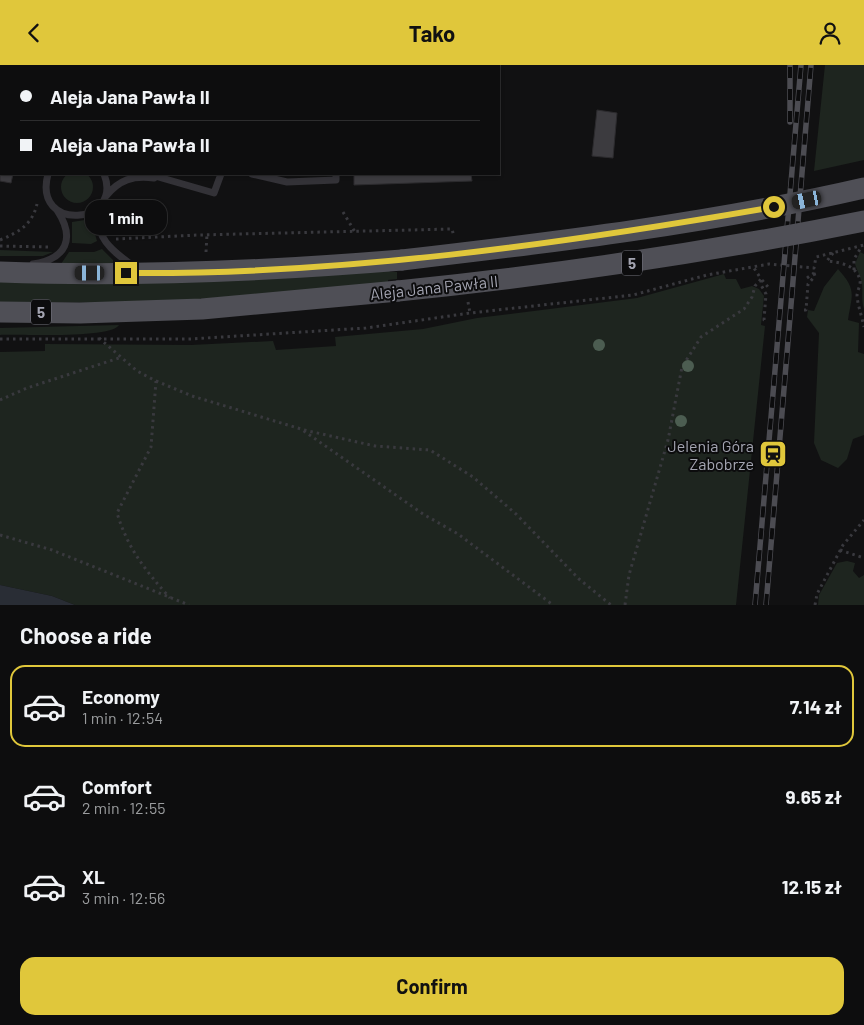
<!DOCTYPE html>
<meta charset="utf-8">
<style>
body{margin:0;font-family:Barlow,sans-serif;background:#161617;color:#f1f3f6;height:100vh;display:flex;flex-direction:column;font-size:19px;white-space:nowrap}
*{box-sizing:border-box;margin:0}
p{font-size:16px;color:#9a9c9e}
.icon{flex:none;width:28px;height:28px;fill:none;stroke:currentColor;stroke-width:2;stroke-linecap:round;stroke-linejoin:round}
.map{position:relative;height:540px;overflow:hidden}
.details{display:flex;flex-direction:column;background:#0d0d0e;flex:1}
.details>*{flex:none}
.hud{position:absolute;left:0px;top:0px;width:500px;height:110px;box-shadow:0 1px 4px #0004,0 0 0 1px #2d2d2e;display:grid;align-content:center;height:110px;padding:0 20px;background:#0d0d0e}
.end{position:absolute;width:22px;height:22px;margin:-11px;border:6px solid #e0c73b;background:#111;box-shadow:0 0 0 2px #111}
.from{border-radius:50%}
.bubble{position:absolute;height:35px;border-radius:15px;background:#0d0d0e;box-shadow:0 1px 4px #0004,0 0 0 1px #2d2d2e;font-size:16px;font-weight:700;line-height:35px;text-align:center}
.car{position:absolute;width:15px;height:30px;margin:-15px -8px;border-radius:6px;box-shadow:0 0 4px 1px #0007;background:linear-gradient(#222 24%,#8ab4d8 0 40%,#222 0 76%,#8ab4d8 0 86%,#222 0)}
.hud b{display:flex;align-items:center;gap:18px;height:48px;font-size:19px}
.hud b+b{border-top:1px solid #2d2d2e}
.hud i{width:12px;height:12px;background:#f1f3f6}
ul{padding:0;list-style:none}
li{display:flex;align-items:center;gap:15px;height:82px;margin:0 10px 8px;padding:0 10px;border:2px solid transparent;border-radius:15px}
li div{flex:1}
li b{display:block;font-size:19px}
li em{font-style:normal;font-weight:700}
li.on{border-color:#e0c73b}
li>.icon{width:45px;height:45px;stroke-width:1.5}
h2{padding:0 20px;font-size:22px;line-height:60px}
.primary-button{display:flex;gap:10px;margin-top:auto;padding:10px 20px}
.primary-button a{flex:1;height:58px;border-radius:15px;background:#e0c73b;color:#111;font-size:20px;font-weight:700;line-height:58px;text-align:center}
header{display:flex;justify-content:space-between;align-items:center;height:65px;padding:0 20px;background:#e0c73b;color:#111;font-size:22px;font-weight:700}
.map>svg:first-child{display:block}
</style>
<header><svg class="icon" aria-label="back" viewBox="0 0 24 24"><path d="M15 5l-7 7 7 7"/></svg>Tako<svg class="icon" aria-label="person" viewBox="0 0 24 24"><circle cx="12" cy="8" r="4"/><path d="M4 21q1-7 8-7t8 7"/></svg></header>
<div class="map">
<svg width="864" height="540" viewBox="0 0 864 540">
<rect width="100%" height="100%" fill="#111112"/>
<path fill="#1e251f" d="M825,0H864V95L814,106Z
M61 122a16 16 0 1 1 32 0a16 16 0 1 1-32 0Z
M91,154L97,176L91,179L72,178V157Z
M102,184L117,199H61L69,187H94Z
M0,185L53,187L43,191H0Z
M860,187L864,189V244C861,235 863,228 862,219C861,212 857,206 855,199Z
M838,204C857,225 852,229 848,255L859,258L858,287L864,289V370L853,374L847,394L838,403L821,395L814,378L819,268L807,252L808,245L814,246L824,222Z
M389,205L390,207H397V214L388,215V218L314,226L141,238L0,237V217Z
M724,209L726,214H736L741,224L752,221L759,224L764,231L761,260L765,261L736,540H75L52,531L0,520V287L45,286V279L191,280L273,276L276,285L336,281L335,272L423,264L477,253L637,233Z
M119,260C111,274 19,269 0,270V263Z
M847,496L855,498L853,506L859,513L864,510V540H818L819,530L837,498Z"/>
<path fill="#292d35" d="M0,520L52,531L75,540H0Z"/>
<path fill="#3c3b3f" stroke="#2c2b2e" d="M467,0V1H386L419,0Z
M597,45L617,48L613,93L592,91Z
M0,83L1,109H13L11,118L0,116Z
M354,109H471L472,116L354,120Z"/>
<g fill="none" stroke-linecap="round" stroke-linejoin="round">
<path stroke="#39393e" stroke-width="3" stroke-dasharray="2.5 4" stroke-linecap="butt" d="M343,147L355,167
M116,174L198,170L452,164L454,172
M0,175C19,167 32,160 37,139
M0,181L48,182
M206,187L207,169
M833,188L827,196C840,197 856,200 860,215C861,220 857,226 857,231C858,241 862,252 864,262
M854,205V194L862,181
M807,213L814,208V203
M761,215V220L766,229L764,255L766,256
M762,215L768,222
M468,237L470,248
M804,245H806L808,219L815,211L814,208
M99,273L137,306L156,316L151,382L117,448C128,484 145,505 170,533
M0,274H190L366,263L470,248L633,230L707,210L769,199L814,203L816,192L864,180
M156,316L192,331L301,364L423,449L458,469L553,540
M0,335L27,323L122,292
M304,365L375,381L430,385L473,412L516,449L579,514L611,540
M0,470L52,485L189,540
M840,485L864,493
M625,540L629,510L668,375L682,302L701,272L744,244L752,232L755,221L761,214L754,203
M815,540L817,529L843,480L864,455"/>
<path stroke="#333237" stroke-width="7" d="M333,0V1
M256,1V0
M0,39H1
M48,109C32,168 124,160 104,109
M148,109L214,128L221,109
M252,109L287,117L336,115V109
M106,131C119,115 133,110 154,113
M100,140C92,172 112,186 136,203
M33,199C66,194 76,174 57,145"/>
<path stroke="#4f4f56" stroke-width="21" d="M0,207C134,212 268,206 402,195
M0,247L80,248L202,244L398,226"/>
<g stroke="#4c4c52" stroke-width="5.5">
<path id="rail" d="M790,57V0
M755,540L801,0
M766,540L811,0"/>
</g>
<use href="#rail" stroke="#0c0c0d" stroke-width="4" stroke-dasharray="11" stroke-linecap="butt"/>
<path stroke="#4f4f56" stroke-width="21" d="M402,195C557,177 712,158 864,123
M398,226C555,210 710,187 864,156"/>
</g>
<g fill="#4c5d51">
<circle cx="599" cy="280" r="6"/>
<circle cx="688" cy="301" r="6"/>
<circle cx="681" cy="356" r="6"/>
</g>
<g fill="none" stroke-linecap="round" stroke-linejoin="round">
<path stroke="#e0c73b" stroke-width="6" d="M126,208C343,210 560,179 774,142"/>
</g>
<defs>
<g id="station-square" transform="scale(1.4375)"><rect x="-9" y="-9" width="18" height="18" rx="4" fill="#e0c73b" stroke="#0c0c0d"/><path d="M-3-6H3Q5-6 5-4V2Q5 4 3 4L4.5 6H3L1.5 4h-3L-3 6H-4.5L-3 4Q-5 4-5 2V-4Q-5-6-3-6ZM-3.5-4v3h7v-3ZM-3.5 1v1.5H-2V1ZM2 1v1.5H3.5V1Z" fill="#111"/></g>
</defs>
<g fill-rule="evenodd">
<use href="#station-square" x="773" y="389"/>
</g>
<g text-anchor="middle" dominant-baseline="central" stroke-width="4" stroke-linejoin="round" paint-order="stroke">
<g fill="#0c0c0d" stroke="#767780" stroke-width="1">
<rect x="622" y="185.5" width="20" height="25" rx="4"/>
<rect x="31" y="234.5" width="20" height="25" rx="4"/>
</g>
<g font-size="15" font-weight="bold" fill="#a4a5b2">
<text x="632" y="198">5</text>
<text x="41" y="247">5</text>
</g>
<g font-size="16" fill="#a4a5b2" stroke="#0c0c0d">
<text transform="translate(434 222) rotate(-6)">Aleja Jana Pawła II</text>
</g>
<g font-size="16" fill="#a4a5b2" stroke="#0c0c0d" text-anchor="end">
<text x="754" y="380">Jelenia Góra<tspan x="754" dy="18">Zabobrze</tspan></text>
</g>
</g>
</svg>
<i class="end from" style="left:774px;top:142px"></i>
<i class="end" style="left:126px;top:208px"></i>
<div class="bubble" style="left:85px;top:135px;width:82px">1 min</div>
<i class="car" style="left:807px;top:135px;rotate:258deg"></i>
<i class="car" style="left:90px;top:208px;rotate:270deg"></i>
<div class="hud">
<b><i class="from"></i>Aleja Jana Pawła II</b>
<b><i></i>Aleja Jana Pawła II</b>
</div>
</div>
<section class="details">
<h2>Choose a ride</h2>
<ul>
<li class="on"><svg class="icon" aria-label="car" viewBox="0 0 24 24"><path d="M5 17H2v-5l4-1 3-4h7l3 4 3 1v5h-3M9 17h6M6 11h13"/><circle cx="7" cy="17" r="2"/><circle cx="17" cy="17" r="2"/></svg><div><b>Economy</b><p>1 min · 12:54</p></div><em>7.14 zł</em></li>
<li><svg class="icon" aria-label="car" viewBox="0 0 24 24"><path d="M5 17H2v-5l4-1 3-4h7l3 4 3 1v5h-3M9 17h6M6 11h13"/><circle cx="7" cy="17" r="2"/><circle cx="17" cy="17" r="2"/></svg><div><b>Comfort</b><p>2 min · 12:55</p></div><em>9.65 zł</em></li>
<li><svg class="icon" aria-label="car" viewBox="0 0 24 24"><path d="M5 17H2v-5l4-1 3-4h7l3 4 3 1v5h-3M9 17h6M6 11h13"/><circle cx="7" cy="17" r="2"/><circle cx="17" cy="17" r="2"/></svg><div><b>XL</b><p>3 min · 12:56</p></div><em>12.15 zł</em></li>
</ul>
<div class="primary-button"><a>Confirm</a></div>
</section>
